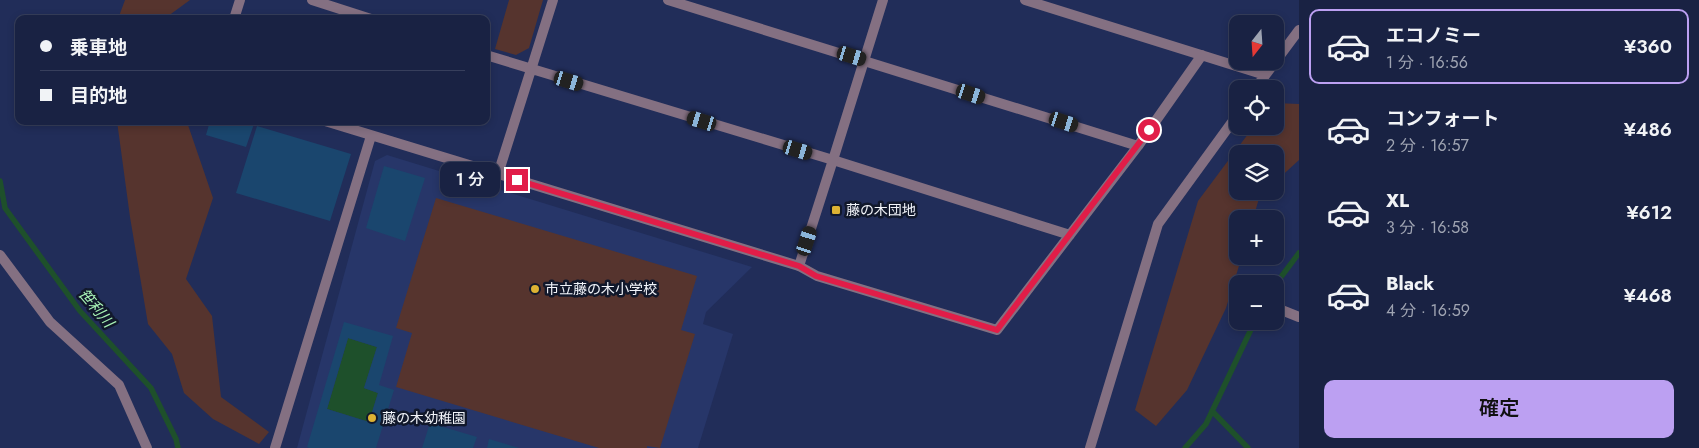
<!DOCTYPE html>
<html lang="ja">
<meta charset="utf-8">
<style>
body{margin:0;font-family:Jost,"Noto Sans JP",sans-serif;background:#222a4a;color:#f1f3f6;height:100vh;display:flex;flex-direction:column;font-size:19px;white-space:nowrap}
*{box-sizing:border-box;margin:0}
p{font-size:16px;color:#9fa4b2}
.icon{flex:none;width:28px;height:28px;fill:none;stroke:currentColor;stroke-width:2;stroke-linecap:round;stroke-linejoin:round}
.map{position:relative;flex:1;overflow:hidden}
.drawer{display:flex;flex-direction:column;background:#192243;width:400px}
.drawer>*{flex:none}
.hud{position:absolute;left:15px;top:15px;width:475px;height:110px;border-radius:10px;box-shadow:0 2px 8px #0003,0 0 0 1px #373f5c;display:grid;align-content:center;height:110px;padding:0 25px;background:#192243}
.needle{width:32px;rotate:197deg}
.controls{position:absolute;left:1229px;top:15px;display:grid;gap:10px}
.controls a{display:grid;place-items:center;width:55px;height:55px;border-radius:10px;background:#192243;box-shadow:0 2px 8px #0003,0 0 0 1px #373f5c;font-size:25px}
.end{position:absolute;width:22px;height:22px;margin:-11px;border:6px solid #e11d48;background:#fff;box-shadow:0 0 0 2px #fff}
.from{border-radius:50%}
.bubble{position:absolute;height:35px;border-radius:10px;background:#192243;box-shadow:0 2px 8px #0003,0 0 0 1px #373f5c;font-size:16px;font-weight:600;line-height:35px;text-align:center}
.car{position:absolute;width:15px;height:30px;margin:-15px -8px;border-radius:6px;box-shadow:0 0 4px 1px #0007;background:linear-gradient(#222 24%,#8ab4d8 0 40%,#222 0 76%,#8ab4d8 0 86%,#222 0)}
.hud b{display:flex;align-items:center;gap:18px;height:48px;font-size:19px}
.hud b+b{border-top:1px solid #373f5c}
.hud i{width:12px;height:12px;background:#f1f3f6}
ul{padding:9px 0 0;list-style:none}
li{display:flex;align-items:center;gap:15px;height:75px;margin:0 10px 8px;padding:0 15px;border:2px solid transparent;border-radius:10px}
li div{flex:1}
li b{display:block;font-size:19px}
li em{font-style:normal;font-weight:600}
li.current{border-color:#bca0f2}
li>.icon{width:45px;height:45px;stroke-width:1.5}
.cta{display:flex;gap:10px;margin-top:auto;padding:10px 25px}
.cta a{flex:1;height:58px;border-radius:10px;background:#bca0f2;color:#111;font-size:20px;font-weight:600;line-height:58px;text-align:center}
main{display:flex;flex:1;min-height:0}
.map>svg:first-child{display:block}
</style>
<main>
<div class="map">
<svg width="1299" height="448" viewBox="0 0 1299 448">
<rect width="100%" height="100%" fill="#212d59"/>
<path fill="#273669" d="M387,155L752,267L706,312L703,324L733,334L698,448H297L375,161Z"/>
<path fill="#56342e" d="M125,0H190L164,19H118Z
M509,0H543L529,48L516,55L495,49Z
M1275,103L1299,104V160L1275,182V154H1238V191H1264L1260,195L1253,219H1238V256H1242L1226,308L1187,390L1156,426L1135,410L1198,201L1254,126H1275Z
M117,121H185L188,125L213,198L186,279L212,316L221,397L269,432L259,444L213,419L184,393L172,354L148,324L130,217Z
M436,198L697,276L681,330L695,334L660,448L647,446V448H599L396,387L412,333L396,328Z"/>
<path fill="#1e502b" d="M348,338L377,347L364,388L378,393L369,422L327,409Z"/>
<g fill="none" stroke-linecap="round" stroke-linejoin="round">
<path stroke="#1e502b" stroke-width="5.5" d="M0,181L5,208L80,311L151,388L176,439L178,448
M1275,285L1299,253
M1212,411L1248,448
M1185,448L1206,424L1255,321"/>
</g>
<path fill="#1a466e" fill-rule="evenodd" d="M210,121H255L246,147L206,135Z
M257,126L351,154L330,221L236,193Z
M384,166L425,178L405,241L366,228Z
M344,322L393,336L379,385L394,390L376,448H309L307,447ZM348,338L377,347L364,388L378,393L369,422L327,409Z
M430,423L477,437L473,448H422Z
M489,439L519,448H487Z"/>
<g fill="none" stroke-linecap="round" stroke-linejoin="round">
<path stroke="#847082" stroke-width="10" d="M312,0L371,19
M668,0L1138,146
M1025,0L1265,75
M234,19L240,0
M486,55L833,160L1070,235
M1255,89L1299,30
M325,121L799,266L817,276L997,330L1138,146L1202,55
M498,174L553,0
M1279,309L1299,317
M275,448L371,136
M1090,448L1158,224L1238,114"/>
<path stroke="#847082" stroke-width="10" d="M0,255L50,322L119,385L147,448
M799,266L833,160L883,0"/>
</g>
<g fill="none" stroke-linecap="round" stroke-linejoin="round">
<path stroke="#e11d48" stroke-width="6" d="M517,180L799,266L816,276L997,330L1149,130"/>
</g>
<g fill="#dcb233" stroke="#11182b" stroke-width="2">
<rect x="831" y="205" width="10" height="10" rx="2.5"/>
<circle cx="535" cy="289" r="5"/>
<circle cx="372" cy="418" r="5"/>
</g>
<g text-anchor="middle" dominant-baseline="central" stroke-width="5" stroke-linejoin="round" paint-order="stroke">
<g font-size="14" fill="#f2f4fa" stroke="#11182b" text-anchor="start">
<text x="846" y="210">藤の木団地</text>
<text x="545" y="289">市立藤の木小学校</text>
<text x="382" y="418">藤の木幼稚園</text>
</g>
<g font-size="15" font-style="italic" fill="#a9f5b7" stroke="#11182b">
<text transform="translate(96 308) rotate(50)">笹利川</text>
</g>
</g>
</svg>
<div class="controls">
<a><svg class="needle" viewBox="-14 -14 28 28"><path d="M0-13l5 13h-10z" fill="#e53935"/><path d="M0 13l5-13h-10z" fill="#9fa4b2"/></svg></a>
<a><svg class="icon" aria-label="locate" viewBox="0 0 24 24"><circle cx="12" cy="12" r="6"/><path d="M12 2v4M12 18v4M2 12h4M18 12h4"/></svg></a>
<a><svg class="icon" aria-label="layers" viewBox="0 0 24 24"><path d="M12 4l9 5-9 5-9-5zM3 14l9 5 9-5"/></svg></a>
<a>+</a>
<a>−</a>
</div>
<i class="end from" style="left:1149px;top:130px"></i>
<i class="end" style="left:517px;top:180px"></i>
<div class="bubble" style="left:440px;top:162px;width:60px">1 分</div>
<i class="car" style="left:852px;top:56px;rotate:107deg"></i>
<i class="car" style="left:569px;top:81px;rotate:107deg"></i>
<i class="car" style="left:971px;top:94px;rotate:108deg"></i>
<i class="car" style="left:702px;top:121px;rotate:287deg"></i>
<i class="car" style="left:1064px;top:122px;rotate:108deg"></i>
<i class="car" style="left:798px;top:150px;rotate:107deg"></i>
<i class="car" style="left:807px;top:241px;rotate:18deg"></i>
<div class="hud">
<b><i class="from"></i>乗車地</b>
<b><i></i>目的地</b>
</div>
</div>
<section class="drawer">
<ul>
<li class="current"><svg class="icon" aria-label="car" viewBox="0 0 24 24"><path d="M5 17H2v-5l4-1 3-4h7l3 4 3 1v5h-3M9 17h6M6 11h13"/><circle cx="7" cy="17" r="2"/><circle cx="17" cy="17" r="2"/></svg><div><b>エコノミー</b><p>1 分 · 16:56</p></div><em>¥360</em></li>
<li><svg class="icon" aria-label="car" viewBox="0 0 24 24"><path d="M5 17H2v-5l4-1 3-4h7l3 4 3 1v5h-3M9 17h6M6 11h13"/><circle cx="7" cy="17" r="2"/><circle cx="17" cy="17" r="2"/></svg><div><b>コンフォート</b><p>2 分 · 16:57</p></div><em>¥486</em></li>
<li><svg class="icon" aria-label="car" viewBox="0 0 24 24"><path d="M5 17H2v-5l4-1 3-4h7l3 4 3 1v5h-3M9 17h6M6 11h13"/><circle cx="7" cy="17" r="2"/><circle cx="17" cy="17" r="2"/></svg><div><b>XL</b><p>3 分 · 16:58</p></div><em>¥612</em></li>
<li><svg class="icon" aria-label="car" viewBox="0 0 24 24"><path d="M5 17H2v-5l4-1 3-4h7l3 4 3 1v5h-3M9 17h6M6 11h13"/><circle cx="7" cy="17" r="2"/><circle cx="17" cy="17" r="2"/></svg><div><b>Black</b><p>4 分 · 16:59</p></div><em>¥468</em></li>
</ul>
<div class="cta"><a>確定</a></div>
</section>
</main>
